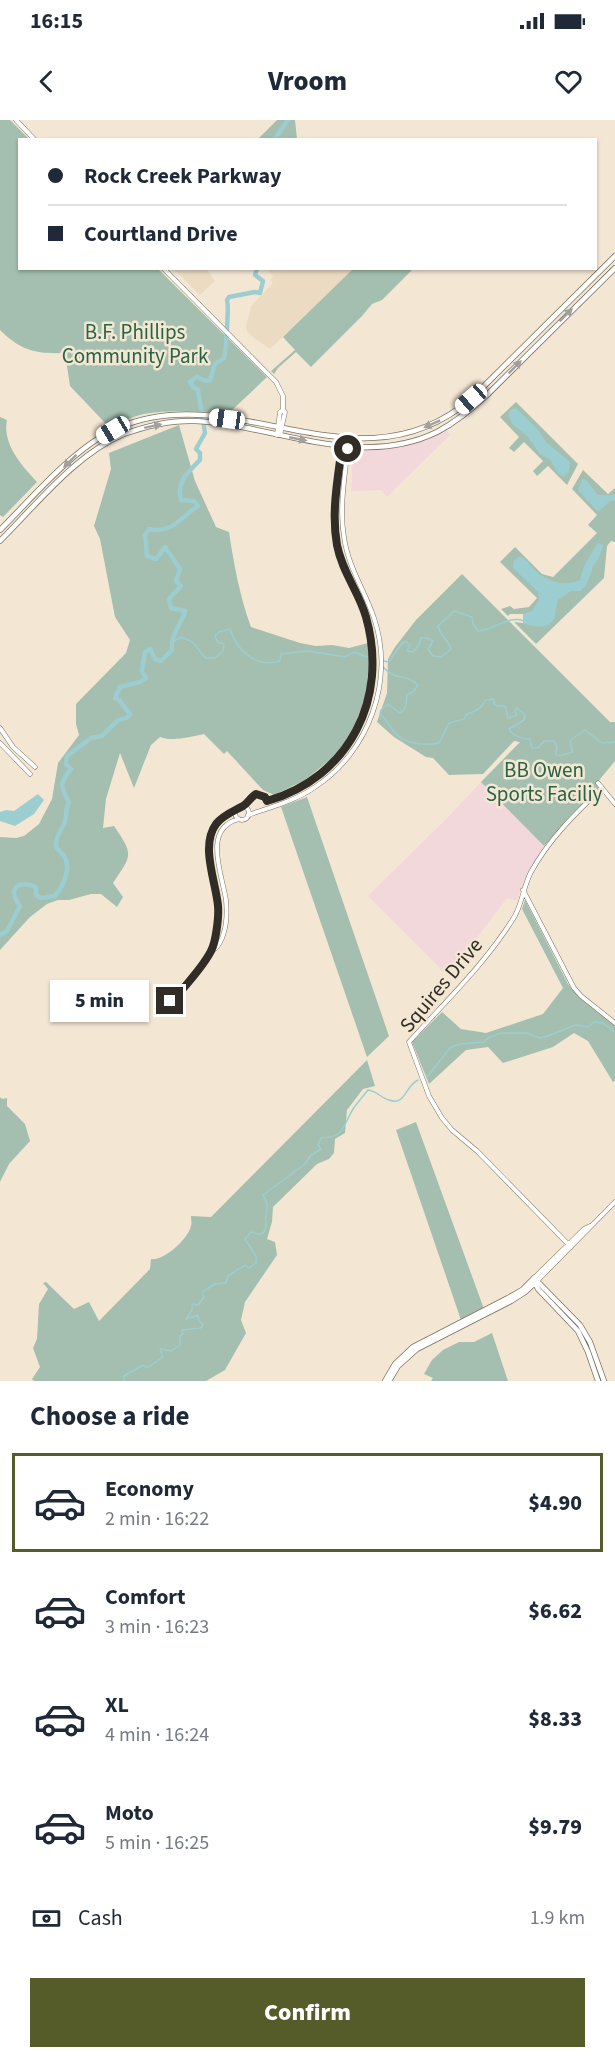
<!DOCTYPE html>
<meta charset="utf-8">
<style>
body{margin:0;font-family:"Source Sans 3",sans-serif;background:#f2f2f3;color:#1f2937;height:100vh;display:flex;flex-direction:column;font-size:22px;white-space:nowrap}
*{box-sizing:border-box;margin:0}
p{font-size:20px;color:#747a83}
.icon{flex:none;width:33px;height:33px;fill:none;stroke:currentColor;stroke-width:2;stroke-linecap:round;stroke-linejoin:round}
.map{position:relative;height:1261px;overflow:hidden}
.side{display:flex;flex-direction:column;background:#fff;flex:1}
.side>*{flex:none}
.top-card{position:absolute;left:18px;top:18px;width:579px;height:132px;border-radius:0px;box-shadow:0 2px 4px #0004;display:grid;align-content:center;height:132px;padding:0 30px;background:#fff}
.end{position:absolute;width:27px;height:27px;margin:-14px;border:8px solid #312c25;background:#fff;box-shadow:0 0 0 3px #fff}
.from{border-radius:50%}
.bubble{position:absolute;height:42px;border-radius:0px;background:#fff;box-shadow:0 2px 4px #0004;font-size:20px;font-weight:800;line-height:42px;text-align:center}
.car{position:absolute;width:18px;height:36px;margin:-18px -9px;border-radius:8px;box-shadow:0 0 4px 2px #0007;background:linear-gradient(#fff 24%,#345 0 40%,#fff 0 76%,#345 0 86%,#fff 0)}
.top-card b{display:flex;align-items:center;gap:21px;height:57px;font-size:22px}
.top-card b+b{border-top:2px solid #e0e1e3}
.top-card i{width:15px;height:15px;background:#1f2937}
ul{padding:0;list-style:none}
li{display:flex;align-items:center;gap:18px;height:99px;margin:0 12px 9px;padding:0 18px;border:3px solid transparent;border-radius:0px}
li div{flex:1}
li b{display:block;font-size:22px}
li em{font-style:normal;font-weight:800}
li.active{border-color:#555c2a}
li>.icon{width:54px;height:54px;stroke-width:1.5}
h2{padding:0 30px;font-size:27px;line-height:72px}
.pay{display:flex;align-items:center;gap:15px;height:66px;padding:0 30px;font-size:22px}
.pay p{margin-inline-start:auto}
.button{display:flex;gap:12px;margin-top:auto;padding:12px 30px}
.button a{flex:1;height:69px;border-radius:0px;background:#555c2a;color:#fff;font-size:24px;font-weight:800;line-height:69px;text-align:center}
.status{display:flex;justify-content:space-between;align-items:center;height:42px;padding:0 30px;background:#fff;direction:ltr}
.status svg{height:16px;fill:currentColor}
header{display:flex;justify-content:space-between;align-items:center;height:78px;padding:0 30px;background:#fff;font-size:27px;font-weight:800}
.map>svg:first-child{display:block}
</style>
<div class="status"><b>16:15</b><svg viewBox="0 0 49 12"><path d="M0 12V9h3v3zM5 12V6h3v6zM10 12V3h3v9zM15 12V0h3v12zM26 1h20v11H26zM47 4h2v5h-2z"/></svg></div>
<header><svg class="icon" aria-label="back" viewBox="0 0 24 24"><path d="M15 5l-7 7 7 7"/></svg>Vroom<svg class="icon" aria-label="heart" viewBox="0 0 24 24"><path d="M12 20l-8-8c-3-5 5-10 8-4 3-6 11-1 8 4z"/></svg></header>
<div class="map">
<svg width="615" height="1261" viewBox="0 0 615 1261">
<rect width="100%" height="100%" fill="#f3e7d4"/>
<path fill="#ebdbc3" d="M177,148L207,149L215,161L200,175L175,150Z
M267,149H354L270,229L254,218L247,211L246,206L251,186L273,163L270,160L273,156Z"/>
<path fill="#f2d7db" d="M446,309L450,315L387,377L382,370L351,371L353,330L356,329H381L413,323Z
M481,662L544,726L524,761L517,780L507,778L448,856L368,776L449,696Z"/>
<path fill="#a4bfaf" d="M0,0H10L29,19L20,20V148L158,149L267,257L229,293C200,292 172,289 144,294C131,297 120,304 108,306L70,266L65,233C36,234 21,231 0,210Z
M277,0H295L297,19H258Z
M354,148L413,149L382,180L372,184L362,196L311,247L296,232L278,248L274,254L271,251L295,230L283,217Z
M516,282L578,344L567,365L548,346L537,356L533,351L543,341L524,322L514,332L509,328L519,317L500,297Z
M0,297L7,300C2,324 22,346 37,362L3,397L0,395Z
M179,305L195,361L216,407L229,412C234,445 240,477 251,507L300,523L316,526L332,525L349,528L368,523L370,543L367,560L368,572L350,616L331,639L305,660L274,675L263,670L227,631L224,634L204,614C189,617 174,622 160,617L151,625L134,668L120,633L106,679L103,708L114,706C134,735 132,735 113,763L123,777L117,787L101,774H91L69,780H58L47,784L30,797L0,830V717L16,718L24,716L39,704L52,679L58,643L79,615L76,604V584L126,533L130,520L115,497L100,419L94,406L111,349L109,333Z
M583,350L608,374L615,368V422L611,421L607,426L604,458L536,524L514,502L523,503V494H510L508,496L501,489L510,486L514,489L529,487L537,478L500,442L515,427L542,454L553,457L597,413L588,405L597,395L572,369Z
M462,454L610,602H615V641L596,664L599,669L544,726L481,662L520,622L514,621L483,654L449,655L433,638L426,637L394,617L377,602L387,573L388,539L395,527L416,500Z
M307,677L389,916L367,937L281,687Z
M525,780L568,864L579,877L615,905V961L613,962L588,921L574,913L553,927L503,943L488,927L466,930L429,964L412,922L442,892L461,909L486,913L543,894L563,868L522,789Z
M367,940L375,966L363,969L347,990L345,1013L335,1019L334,1033L329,1039L317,1044L273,1087L272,1102L267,1119L275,1122L277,1135L245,1182L241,1200L246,1213L225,1250L206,1261H34L32,1259L40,1247L33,1228L37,1219L39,1184L48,1169L43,1163L46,1162L74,1189L89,1182L99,1201L150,1149L151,1139C164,1141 188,1119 191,1106C192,1103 191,1100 191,1096L211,1097Z
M0,977L2,979L7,978V986L25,1004L30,1021L9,1044L0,1062Z
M416,1002L484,1189L461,1200L396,1010Z
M492,1213L508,1261H431L433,1258L424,1254L432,1240L443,1230L459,1222H474Z"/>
<path fill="#9ccdd0" d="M516,288L538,310L547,323L570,342L569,352L563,357L558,353L550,339L540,334L527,316L513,305L508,295L510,290Z
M582,359H585L598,375H615V381H610L598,392L578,370Z
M598,423L604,425L597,441L593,447L586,466L580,471H571L558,480C556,486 556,494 554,499C548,510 532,507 523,503V494L532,491L539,480L538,472L513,448L514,441L518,437H522C528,441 531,446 536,451C548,462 565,467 580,460L584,446Z
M38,674L44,680L34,694L15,706L0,701V692L6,690L14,691Z"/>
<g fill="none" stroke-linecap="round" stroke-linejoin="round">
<path stroke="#9ccdd0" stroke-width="1.5" d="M171,523L181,517C200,524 194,527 206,538H215L223,531L224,524L218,522L215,516L219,512L230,509C237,531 256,548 280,541L281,534L308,531L345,537L354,532L370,538
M383,541L389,542L402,523L406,522L410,525L407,531L413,532L419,525L421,518H427L433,521L428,529L433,536L441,537L451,529C448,519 440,516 438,506L454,491L472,497L473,504L478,511C494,510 508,495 524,501
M383,547C396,562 406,553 418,565L414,571L407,575C406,583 407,589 400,593L388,584L381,590L380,594C388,601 389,606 395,613C405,624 424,626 439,623L449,603L464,599L467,594C477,591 481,588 486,580L494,579V584L497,586H505L508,598L517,595L515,591L517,588L525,595L524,600L509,609C512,616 523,619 530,619L532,628H538L544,621H554L557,627L556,634L559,636L573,632L570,622L572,619L585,610L602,623L615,622
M427,957L450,928L459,924L484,922L488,918L501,913H527L540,918L548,916L575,905L588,907L594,902L603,903L615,912
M124,1261V1256L143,1245L147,1248L163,1237L160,1229L171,1231L180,1225V1216L183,1214L182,1210L201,1208L203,1204L199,1201L198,1195L186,1199L192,1190V1184L198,1185L204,1177L202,1172L215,1164L226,1163L228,1156L245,1145L249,1148L256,1143V1136L245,1119L251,1112C268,1119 266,1106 266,1095C267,1086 269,1084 263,1075L305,1044L310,1036L321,1029L318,1025L321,1018C345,1018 343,1005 353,989C358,982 363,976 368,970C377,971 381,978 389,980C406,986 404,967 418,960"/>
<path stroke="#9ccdd0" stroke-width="4.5" d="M274,20L288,0
M0,815L7,811L20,786C7,768 18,760 36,767V775L41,778L55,776C63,767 72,747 64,736C60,731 56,730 56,724C56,715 63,709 65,701C67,694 65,689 69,683C61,666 58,665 71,649L66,644L67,636L91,618L102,616L117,601L128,597L130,594L119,580L115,578L120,567L140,562L146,558L142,551L145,532L150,529L155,539L161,541L172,530C170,514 181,506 185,491L171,488L169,479L181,466L176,461L180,449L165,427L156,439L147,436L145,415L149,409C172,414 180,398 198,386L194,381L181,380C176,362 188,352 200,340V333L196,329L205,313L198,270L193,267L190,262L197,257L206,261L210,260L215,244L224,238C226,231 229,186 227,180L229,177L255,172L260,173L263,161L255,155L257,148"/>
<g stroke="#7a705f" stroke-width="5">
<path id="tertiary" d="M16,0L35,20
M163,148L276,262L283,276V290L285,292L280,315
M277,315L280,292L283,290
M0,608L13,627L35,647
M0,623L30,654
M598,663L615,684
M267,681C298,671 325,653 345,628C374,592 381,537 365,494C357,472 344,453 339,431C333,409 336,389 337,368C338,352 338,332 346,319
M235 693a7 7 0 1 1 14 0a7 7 0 1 1-14 0Z
M244,687L256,674L265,677L267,681
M248,695C271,687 295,681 315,667C369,632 395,560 374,498C365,471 348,447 344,417C339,388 345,356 348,326L347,318
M523,770L574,868L581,876L615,903
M212,831C214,815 220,801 218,784C214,747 192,713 236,690
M162 887a7 7 0 1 1 14 0a7 7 0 1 1-14 0Z
M170,881L177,876L212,831C219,827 222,820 224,812C227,802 227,791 226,780C222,754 202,708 239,699
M571,1127L477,1031L452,1010L442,998L429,976L409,922C445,882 484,845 513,799C522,786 523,767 531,752C549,719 575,694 602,668
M534,1158L584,1109L590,1106
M537,1161L615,1082"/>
</g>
<g stroke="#7a705f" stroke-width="6">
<path id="secondary" d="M0,410C34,376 76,325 120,307C236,258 359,375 471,279L615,136
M0,421C36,385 76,334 124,314C146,306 171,300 195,301C275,305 359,350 437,312C456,302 473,288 488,274L615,148
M536,1160L580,1205L590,1222L604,1261
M534,1161L538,1169L578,1211L588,1232L598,1261
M385,1261L395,1244L413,1227L508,1178L522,1170L534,1158
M389,1261L398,1246L417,1229L511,1181L525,1172L537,1161"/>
</g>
<use href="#tertiary" stroke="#fff" stroke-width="4"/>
<use href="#secondary" stroke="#fff" stroke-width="4.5"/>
</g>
<defs><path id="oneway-solid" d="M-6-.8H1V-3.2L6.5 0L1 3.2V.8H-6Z" transform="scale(1.5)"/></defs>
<g fill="#a2a09d">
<use href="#oneway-solid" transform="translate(566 195) rotate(-45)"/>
<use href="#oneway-solid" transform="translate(515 247) rotate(-45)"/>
<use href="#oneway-solid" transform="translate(432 304) rotate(156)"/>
<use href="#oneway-solid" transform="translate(153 306) rotate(-12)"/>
<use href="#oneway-solid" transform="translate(298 319) rotate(11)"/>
<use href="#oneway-solid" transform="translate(70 341) rotate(136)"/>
</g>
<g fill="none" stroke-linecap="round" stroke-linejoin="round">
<path stroke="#312c25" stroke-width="8" d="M170,881L177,876C188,862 203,847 211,831C216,822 219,796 218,786C216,762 200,726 216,704C223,695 234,691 243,686C247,684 251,677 256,674L265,677L267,681C350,657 389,578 366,497C359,472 342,452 337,425C331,392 338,358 342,326L347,318L348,329"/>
</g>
<g text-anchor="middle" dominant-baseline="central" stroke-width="5" stroke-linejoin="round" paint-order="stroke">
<g font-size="21" fill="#276446" stroke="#f3e7d4">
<text x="135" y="212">B.F. Phillips<tspan x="135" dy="24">Community Park</tspan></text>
<text x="544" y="650">BB Owen<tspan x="544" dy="24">Sports Faciliy</tspan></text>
</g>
<g font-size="21" fill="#312c25" stroke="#f3e7d4">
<text transform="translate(441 865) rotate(-50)">Squires Drive</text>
</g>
</g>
</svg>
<i class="end from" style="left:348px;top:329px"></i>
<i class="end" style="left:170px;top:881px"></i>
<div class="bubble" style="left:50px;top:860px;width:99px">5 min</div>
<i class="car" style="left:471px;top:279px;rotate:229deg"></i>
<i class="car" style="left:227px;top:299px;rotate:278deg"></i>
<i class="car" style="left:113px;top:310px;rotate:239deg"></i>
<div class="top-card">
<b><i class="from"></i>Rock Creek Parkway</b>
<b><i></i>Courtland Drive</b>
</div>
</div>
<section class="side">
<h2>Choose a ride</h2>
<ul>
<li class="active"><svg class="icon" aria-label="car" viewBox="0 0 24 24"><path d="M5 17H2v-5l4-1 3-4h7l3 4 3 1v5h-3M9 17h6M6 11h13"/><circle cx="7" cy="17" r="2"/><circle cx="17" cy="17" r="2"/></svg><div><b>Economy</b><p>2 min · 16:22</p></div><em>$4.90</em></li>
<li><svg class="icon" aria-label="car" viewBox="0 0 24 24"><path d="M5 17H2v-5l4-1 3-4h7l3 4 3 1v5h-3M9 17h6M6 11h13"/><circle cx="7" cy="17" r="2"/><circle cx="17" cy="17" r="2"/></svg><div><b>Comfort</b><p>3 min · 16:23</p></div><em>$6.62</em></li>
<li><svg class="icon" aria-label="car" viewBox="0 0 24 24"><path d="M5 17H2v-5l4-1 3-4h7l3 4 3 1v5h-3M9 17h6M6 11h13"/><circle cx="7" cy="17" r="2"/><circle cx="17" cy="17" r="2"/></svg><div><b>XL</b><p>4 min · 16:24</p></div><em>$8.33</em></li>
<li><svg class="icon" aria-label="car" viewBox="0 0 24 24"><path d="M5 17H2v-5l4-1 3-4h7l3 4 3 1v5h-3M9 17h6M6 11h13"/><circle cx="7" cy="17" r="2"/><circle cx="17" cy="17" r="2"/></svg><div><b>Moto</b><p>5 min · 16:25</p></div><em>$9.79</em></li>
</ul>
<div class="pay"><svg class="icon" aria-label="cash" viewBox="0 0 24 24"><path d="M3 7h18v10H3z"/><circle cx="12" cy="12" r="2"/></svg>Cash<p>1.9 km</p></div>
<div class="button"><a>Confirm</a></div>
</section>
